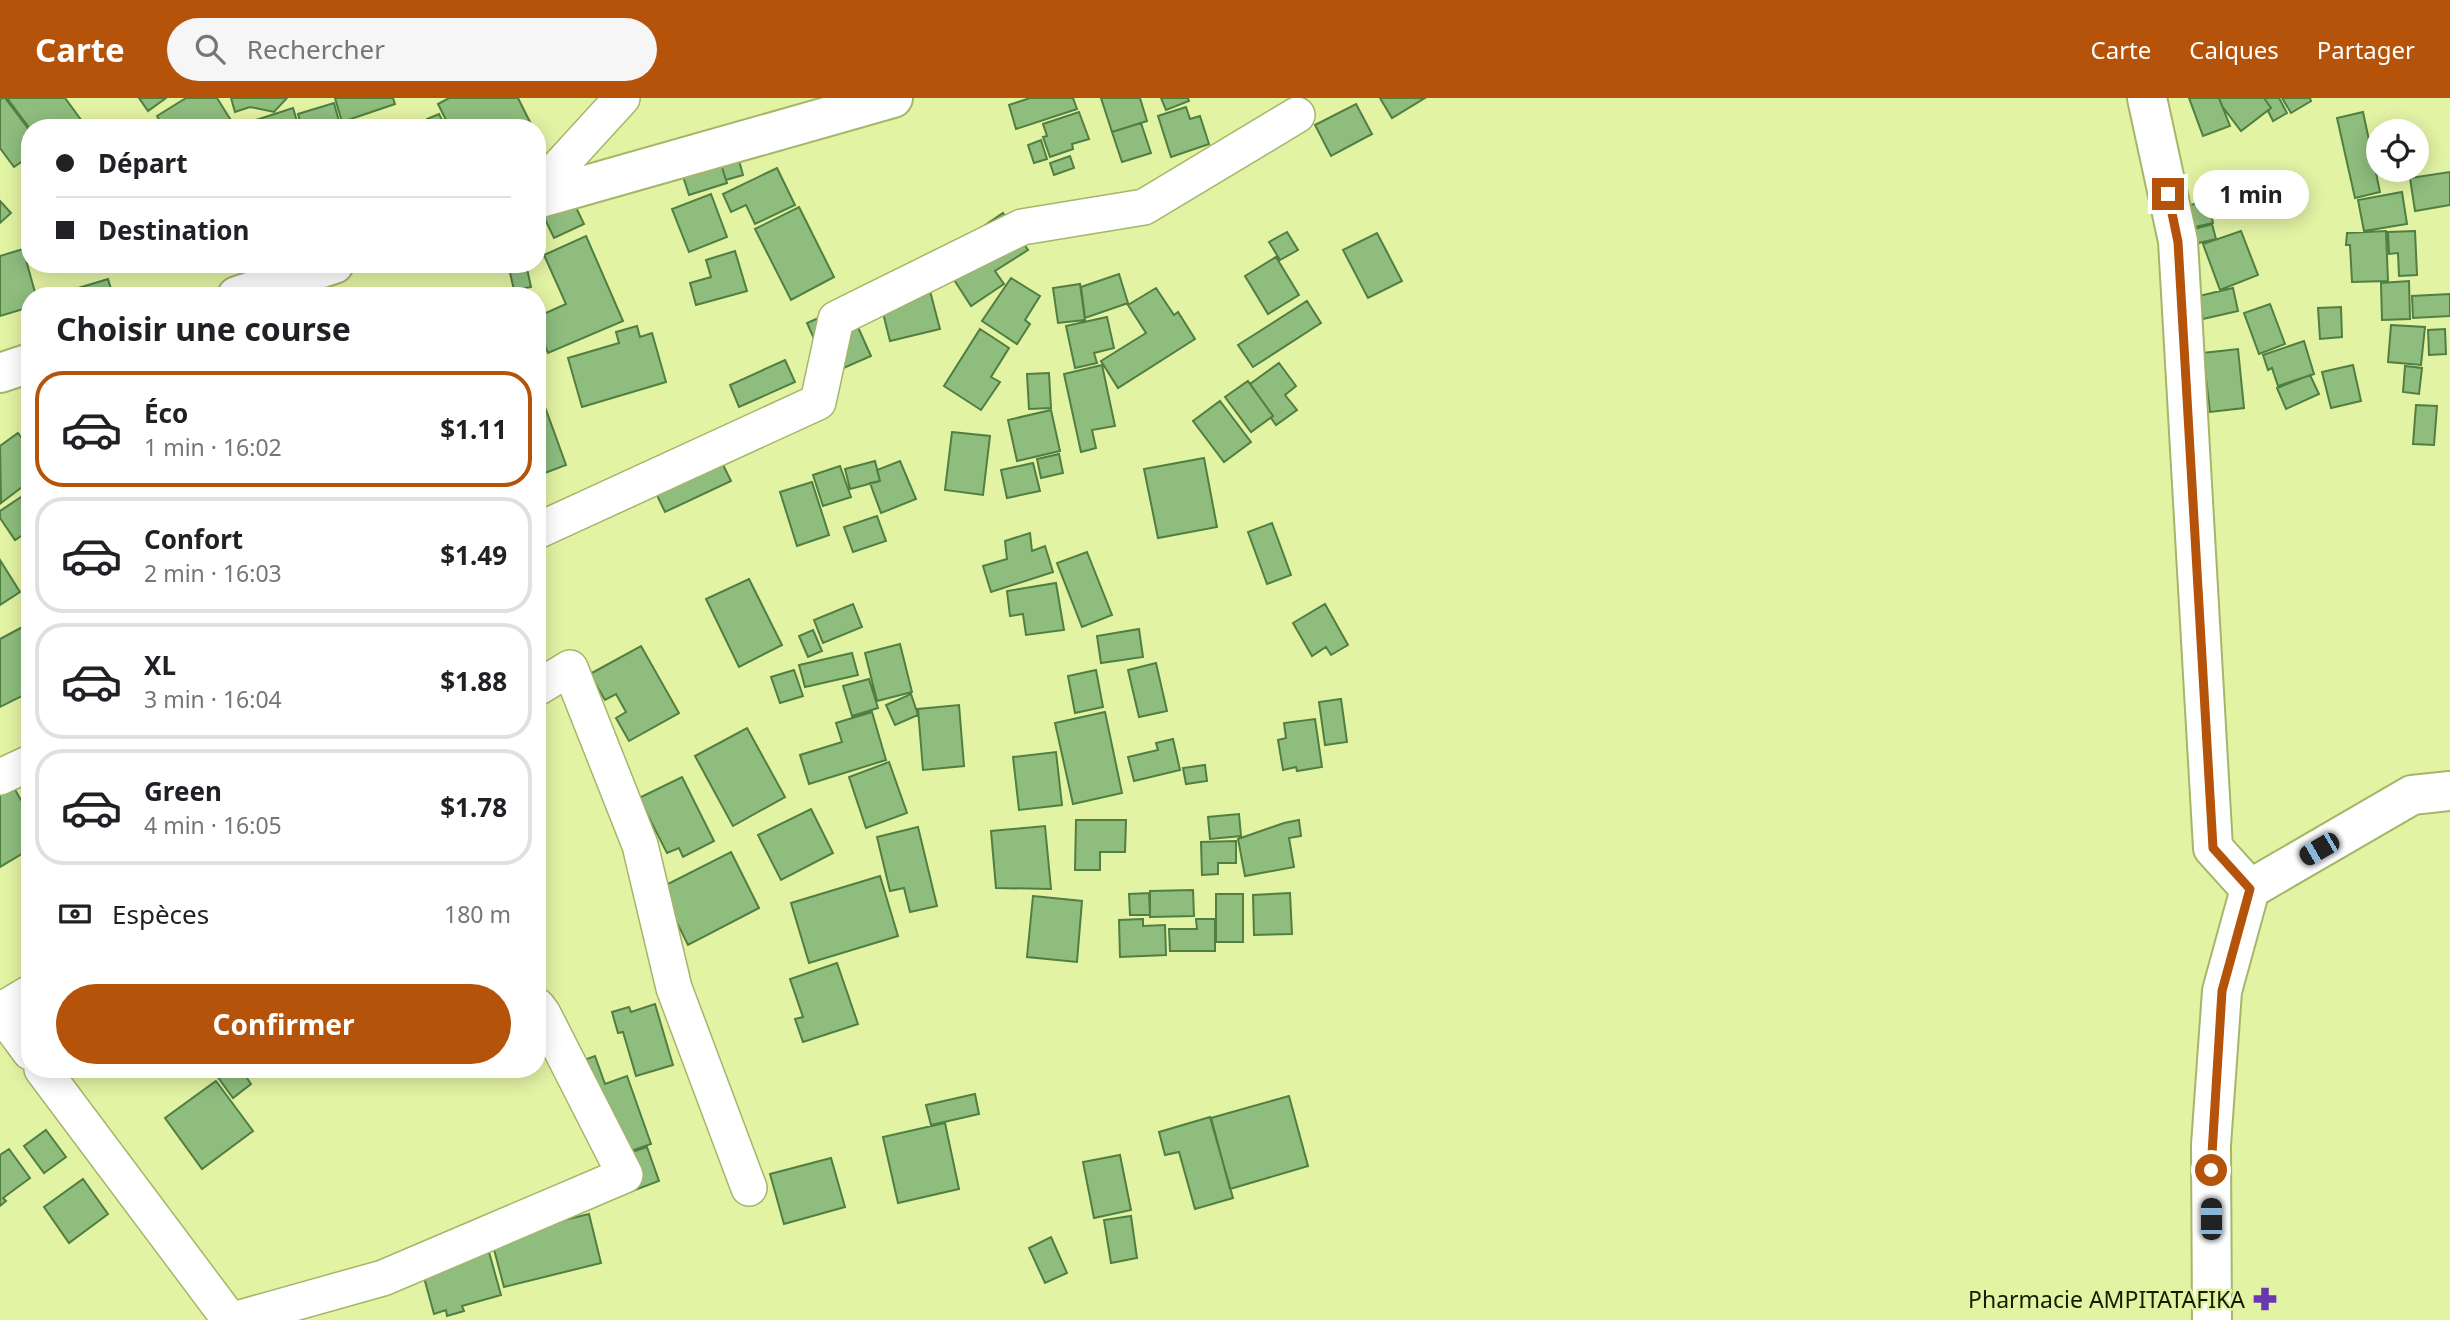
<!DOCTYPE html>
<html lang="fr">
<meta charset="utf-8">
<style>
body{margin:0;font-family:"Noto Sans",sans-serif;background:#f6f6f6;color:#202124;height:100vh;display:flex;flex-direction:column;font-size:26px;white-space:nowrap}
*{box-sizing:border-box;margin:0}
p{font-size:23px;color:#757577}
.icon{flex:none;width:38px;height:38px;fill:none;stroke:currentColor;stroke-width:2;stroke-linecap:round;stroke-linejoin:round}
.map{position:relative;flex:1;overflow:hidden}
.sheet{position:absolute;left:21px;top:189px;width:525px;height:791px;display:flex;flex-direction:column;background:#fff;border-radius:28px;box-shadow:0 4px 18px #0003}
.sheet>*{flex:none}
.banner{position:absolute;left:21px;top:21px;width:525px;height:154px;border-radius:28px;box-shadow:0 4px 18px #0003;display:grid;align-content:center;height:154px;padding:0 35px;background:#fff}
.fabs{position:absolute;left:2366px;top:21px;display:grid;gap:14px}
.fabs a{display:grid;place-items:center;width:63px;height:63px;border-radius:50%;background:#fff;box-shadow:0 4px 18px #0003;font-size:35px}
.end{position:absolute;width:32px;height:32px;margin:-16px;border:9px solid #b45309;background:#fff;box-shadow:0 0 0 4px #fff}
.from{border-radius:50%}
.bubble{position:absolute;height:49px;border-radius:24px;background:#fff;box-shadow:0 4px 18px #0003;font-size:23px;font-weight:700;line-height:49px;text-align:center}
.car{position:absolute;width:21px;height:42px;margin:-21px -10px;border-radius:9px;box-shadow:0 0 5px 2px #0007;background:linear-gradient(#222 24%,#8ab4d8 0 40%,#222 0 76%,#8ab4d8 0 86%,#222 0)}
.banner b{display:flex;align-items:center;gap:24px;height:66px;font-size:26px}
.banner b+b{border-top:2px solid #e0e0e0}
.banner i{width:18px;height:18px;background:#202124}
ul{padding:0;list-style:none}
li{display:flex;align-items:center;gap:21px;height:116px;margin:0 14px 10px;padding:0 21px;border:4px solid #e0e0e0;border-radius:28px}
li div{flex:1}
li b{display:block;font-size:26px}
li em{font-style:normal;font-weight:700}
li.active{border-color:#b45309}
li>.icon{width:63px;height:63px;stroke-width:1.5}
h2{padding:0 35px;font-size:32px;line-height:84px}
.pay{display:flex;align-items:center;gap:18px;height:77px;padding:0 35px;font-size:26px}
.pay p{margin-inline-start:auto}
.primary-button{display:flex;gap:14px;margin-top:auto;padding:14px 35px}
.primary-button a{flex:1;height:80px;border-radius:42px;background:#b45309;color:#fff;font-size:28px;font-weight:700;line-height:80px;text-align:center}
header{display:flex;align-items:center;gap:42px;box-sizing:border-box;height:98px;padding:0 35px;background:#b45309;color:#fff}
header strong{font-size:33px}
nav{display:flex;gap:38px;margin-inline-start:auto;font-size:24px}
.search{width:490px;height:63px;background:#f6f6f6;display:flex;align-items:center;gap:18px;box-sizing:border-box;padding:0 24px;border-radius:38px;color:#757577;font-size:26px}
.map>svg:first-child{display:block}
</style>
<header>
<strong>Carte</strong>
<div class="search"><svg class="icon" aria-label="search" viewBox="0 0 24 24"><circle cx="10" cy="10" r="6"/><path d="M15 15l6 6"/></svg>Rechercher</div>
<nav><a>Carte</a><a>Calques</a><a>Partager</a></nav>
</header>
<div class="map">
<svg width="2450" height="1222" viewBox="0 0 2450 1222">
<rect width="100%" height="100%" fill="#e3f3a4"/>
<path fill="#8ebd7e" stroke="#517e41" stroke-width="2" d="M2,0H5L30,33V58L14,69L0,50V2Z
M7,0H65L87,30L30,31Z
M139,0H166L148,13Z
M186,0H217L232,24L223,30H164L157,18Z
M231,0H287L274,14L250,9L235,14Z
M335,0H393L395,6L342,24Z
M449,0H518L533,30H450L438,6Z
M1030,0H1073L1077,11L1016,31L1009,7Z
M1101,0H1140L1147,23L1112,34Z
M1161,0H1188L1189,3L1166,12Z
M1380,0H1425L1392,20Z
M2189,0H2219L2230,28L2203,38Z
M2219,0H2264L2271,10L2241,33L2222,8Z
M2264,0H2279L2287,15L2273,23L2268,13L2271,10Z
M2282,0H2310L2311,3L2291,15Z
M334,5L340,27L332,30H302L298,16Z
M1356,6L1372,36L1331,58L1315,27Z
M1186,9L1190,21L1200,18L1209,46L1171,59L1158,18Z
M293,10L299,30H255L253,23Z
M1079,14L1089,41L1072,46L1073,51L1050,59L1043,39L1047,38L1043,26Z
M2363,14L2380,94L2355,100L2337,20Z
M439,16L446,30H431L427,21Z
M1141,25L1151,55L1122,64L1112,34Z
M1041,42L1047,61L1034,65L1028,47Z
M737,55L743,77L726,82L719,60Z
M1070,58L1074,70L1054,77L1050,65Z
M719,60L727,85L689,97L681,72Z
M777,70L795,107L755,126L746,107L731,114L723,96Z
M2450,74V107L2415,113L2410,80Z
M2402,94L2407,126L2364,133L2358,102Z
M711,96L727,139L689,154L672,111Z
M572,101L584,126L554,140L542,115Z
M0,103L11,115L0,125Z
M2208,103L2213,125L2195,129L2190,107Z
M799,109L834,179L791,202L755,131Z
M1003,115L1028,152L995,173L1004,186L971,208L949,174L946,154Z
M2212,126L2216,141L2194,146L2191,132Z
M2241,133L2258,177L2220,192L2203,146Z
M2386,133L2388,183L2352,184L2350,147H2346L2347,135Z
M2415,133L2417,177L2399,178L2398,155L2389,156L2388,134Z
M1287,134L1298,152L1280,162L1269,144Z
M1377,135L1402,183L1368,200L1343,152Z
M586,138L623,223L548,255L537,229V219L566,206L544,157Z
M23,151L36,198H30V209L0,218V158Z
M735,153L747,193L696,207L690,185L711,179L706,162Z
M1276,159L1299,197L1268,216L1245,178Z
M508,166H526L531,189L514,192Z
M925,174L940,231L890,243L876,187Z
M1119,176L1128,205L1085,220L1081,189Z
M1011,180L1040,198L1025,222L1030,226L1017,246L982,223Z
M108,181L113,198H77L75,191Z
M2409,183L2410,221L2382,222L2381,185Z
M1080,186L1085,222L1058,225L1053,190Z
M1156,190L1174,217L1178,214L1195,241L1118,290L1101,263L1146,235L1128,207Z
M2233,190L2238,213L2203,221L2199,198Z
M2450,196V218L2413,220L2412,198Z
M1307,203L1321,225L1253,269L1238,247Z
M2270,206L2285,246L2259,256L2244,215Z
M848,207L871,258L830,276L807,225Z
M2341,209L2342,239L2320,241L2318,210Z
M1107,219L1114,250L1094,255L1097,265L1075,270L1066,228Z
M2391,227L2425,229L2421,267L2388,264Z
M637,228L640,239L652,235L666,284L582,309L568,260L619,245L616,234Z
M980,231L1009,250L991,279L1000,284L981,312L944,288Z
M2445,231L2446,256L2429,257L2428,232Z
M2304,243L2314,276L2278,288L2272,270L2268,272L2263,257Z
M2238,251L2244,310L2210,314L2203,255Z
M785,262L795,284L739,309L730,287Z
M1279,265L1296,288L1285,297L1297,312L1276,327L1271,320L1273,318L1250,286Z
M1102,267L1115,328L1092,332L1096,350L1081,354L1064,276Z
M2353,267L2361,303L2331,310L2322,274Z
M2405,268L2422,270L2419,296L2403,294Z
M1049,275L1051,310L1029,311L1027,276Z
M2310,277L2319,296L2286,311L2277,290Z
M1248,283L1273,318L1251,334L1225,299Z
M1220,303L1251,344L1224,364L1193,323Z
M2416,307L2437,308L2434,347L2413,346Z
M545,309L566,367L537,378V312Z
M1051,312L1060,353L1017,363L1008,322Z
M952,334L990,338L983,397L945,392Z
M18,335L30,351V383L1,405L0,348Z
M708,336L731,383L665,414L643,368Z
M1059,356L1063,375L1041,380L1037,361Z
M1204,360L1217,429L1158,440L1144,371Z
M875,363L880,383L850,391L845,371Z
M900,363L916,401L881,415L870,385L880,383L877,372Z
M1033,365L1040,393L1007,400L1001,372Z
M840,368L851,399L823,408L813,377Z
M812,384L829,437L797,448L780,394Z
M30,393V432L15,442L0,420V413Z
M877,418L886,443L853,454L844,429Z
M1272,425L1291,477L1267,486L1248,434Z
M1030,435L1032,453L1045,448L1053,474L991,494L983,468L1007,461L1005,443Z
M1087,454L1112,517L1082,529L1057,465Z
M0,462L20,494L0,507Z
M749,481L782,547L739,569L706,501Z
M1056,485L1064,532L1026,537L1023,516L1010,518L1007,493Z
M853,506L862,529L823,545L814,522Z
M1325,506L1348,547L1331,557L1326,549L1312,558L1293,525Z
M30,525V594L0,609V541Z
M1139,531L1143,559L1101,565L1097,538Z
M813,532L822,553L808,559L799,538Z
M900,546L912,594L877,603L865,555Z
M641,548L679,615L629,643L616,620L626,614L616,596L605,602L590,576Z
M852,555L858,577L805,589L799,567Z
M1156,565L1167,613L1139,619L1128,572Z
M794,572L803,598L780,605L771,579Z
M1096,572L1103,609L1075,615L1068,578Z
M869,581L878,610L852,618L843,588Z
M911,596L918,617L895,627L886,607Z
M1341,601L1347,644L1325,647L1319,604Z
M959,607L964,668L923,672L918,611Z
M872,614L886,662L809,686L800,657L842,644L836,625Z
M1105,614L1122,695L1073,706L1055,625Z
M1315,621L1322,669L1297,673L1296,669L1283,672L1278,642L1286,640L1284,625Z
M747,630L785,699L733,728L695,658Z
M1173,641L1180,672L1134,683L1128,659L1158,652L1156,645Z
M1056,654L1062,707L1019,712L1013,659Z
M889,664L907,715L866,730L849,679Z
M1205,667L1207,683L1186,686L1183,670Z
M5,675L30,717V751L0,769V678Z
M682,679L714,743L683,759L679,750L667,755L639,700Z
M811,711L833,755L781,782L758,737Z
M1239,716L1241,738L1210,741L1208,719Z
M1076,722H1126L1125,754H1100V772H1075Z
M1299,722L1301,738L1289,740L1294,769L1245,778L1238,741L1284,725Z
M1045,728L1051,791L996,790L991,733Z
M918,729L937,808L910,814L904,790L890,793L877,739Z
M1236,743V765H1218V776L1202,777L1201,744Z
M731,754L759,810L688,847L660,790Z
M880,778L898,838L809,865L791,805Z
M1193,792L1194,818L1150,819V793Z
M1149,795L1150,817H1130L1129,796Z
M1290,795L1292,836L1254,837L1253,797Z
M1216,796H1243V844H1216Z
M1033,798L1082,803L1077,864L1027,859Z
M1143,821V828L1165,827L1166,857L1120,859L1119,822Z
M1196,821H1215V853H1170L1169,831H1197Z
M837,865L858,926L803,944L795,921L803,919L790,881Z
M655,906L673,967L636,978L623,934L618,935L612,914L629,909L631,914Z
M595,958L605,986L627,978L651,1046L614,1059L562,970Z
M227,971H241L251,986L233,1000L217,978Z
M216,983L253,1033L202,1071L165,1020Z
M975,996L979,1016L931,1027L926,1007Z
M1289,998L1308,1068L1230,1091L1211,1020Z
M1210,1019L1233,1100L1195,1111L1179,1054L1165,1057L1159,1034Z
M945,1025L959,1091L898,1105L883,1039Z
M46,1032L66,1059L44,1075L24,1048Z
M647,1049L659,1083L635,1092L623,1057Z
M9,1051L30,1080L3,1100L6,1103L0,1108V1057Z
M1120,1057L1131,1112L1094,1120L1083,1064Z
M831,1060L845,1109L784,1126L770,1076Z
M83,1081L108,1116L69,1145L44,1109Z
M589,1116L601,1165L504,1189L491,1140Z
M1131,1118L1137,1160L1111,1165L1104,1122Z
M1051,1139L1067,1175L1045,1185L1029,1150Z
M487,1147L501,1197L462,1208L464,1213L447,1218L446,1212L434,1216L420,1165Z"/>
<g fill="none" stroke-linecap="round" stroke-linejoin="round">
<g stroke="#a6b569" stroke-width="38">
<path id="minor" d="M537,93L622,0
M537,433L818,304L836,221L1022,129L1144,109L1297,17
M537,590L570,570L640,747L674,890L749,1090
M0,679L30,665
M0,913L30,954
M0,913L30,895
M42,971L230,1222
M233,1222L383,1180L625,1077L543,916L537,908"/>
</g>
<g stroke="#a6b569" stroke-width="42">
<path id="tertiary" d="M2147,0L2178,143L2213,750L2250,791
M537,101L893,0
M237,198L334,166
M0,275L30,265"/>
</g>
<g stroke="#a6b569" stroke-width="42">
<path id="secondary" d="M2212,1222L2211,1047L2222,893L2250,791L2412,697L2450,693"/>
</g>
<use href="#minor" stroke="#fff" stroke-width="35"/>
<use href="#tertiary" stroke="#fff" stroke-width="38"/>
<use href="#secondary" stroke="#fff" stroke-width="38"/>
</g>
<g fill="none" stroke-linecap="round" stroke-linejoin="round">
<path stroke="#b45309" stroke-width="9" d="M2168,96L2178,144L2213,750L2250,791L2222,893L2211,1072"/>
</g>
<defs>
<g id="pharmacy-bare" transform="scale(1.89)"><path d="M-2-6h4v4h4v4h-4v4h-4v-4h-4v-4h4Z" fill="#6938af" stroke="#e3f3a4" stroke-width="2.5" paint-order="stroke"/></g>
</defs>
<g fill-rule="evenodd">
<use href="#pharmacy-bare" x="2265" y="1201"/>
</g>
<g text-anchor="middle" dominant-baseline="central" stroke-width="5" stroke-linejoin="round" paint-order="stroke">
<g font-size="23" fill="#171c00" stroke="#e3f3a4" text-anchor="end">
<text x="2245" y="1201">Pharmacie AMPITATAFIKA</text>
</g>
</g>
</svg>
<div class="fabs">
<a><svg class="icon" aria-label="locate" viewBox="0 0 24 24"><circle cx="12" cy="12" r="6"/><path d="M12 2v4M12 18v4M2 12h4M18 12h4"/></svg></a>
</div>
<i class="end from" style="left:2211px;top:1072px"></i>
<i class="end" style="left:2168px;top:96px"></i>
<div class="bubble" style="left:2193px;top:72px;width:116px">1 min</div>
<i class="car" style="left:2319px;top:751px;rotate:240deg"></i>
<i class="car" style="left:2211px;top:1121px;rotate:0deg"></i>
<div class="banner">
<b><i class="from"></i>Départ</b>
<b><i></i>Destination</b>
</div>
<section class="sheet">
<h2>Choisir une course</h2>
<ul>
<li class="active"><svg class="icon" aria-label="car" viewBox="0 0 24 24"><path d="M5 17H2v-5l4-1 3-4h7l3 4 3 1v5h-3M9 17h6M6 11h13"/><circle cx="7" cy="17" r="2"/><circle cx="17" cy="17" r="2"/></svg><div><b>Éco</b><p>1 min · 16:02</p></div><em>$1.11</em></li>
<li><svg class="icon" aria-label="car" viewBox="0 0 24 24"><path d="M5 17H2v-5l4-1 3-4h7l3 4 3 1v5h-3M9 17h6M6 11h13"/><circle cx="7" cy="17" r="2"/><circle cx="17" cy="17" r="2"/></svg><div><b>Confort</b><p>2 min · 16:03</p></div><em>$1.49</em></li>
<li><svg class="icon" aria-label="car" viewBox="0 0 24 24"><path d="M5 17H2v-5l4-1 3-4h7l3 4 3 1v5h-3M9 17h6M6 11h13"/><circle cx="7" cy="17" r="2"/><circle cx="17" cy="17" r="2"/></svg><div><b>XL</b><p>3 min · 16:04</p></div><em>$1.88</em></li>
<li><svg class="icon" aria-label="car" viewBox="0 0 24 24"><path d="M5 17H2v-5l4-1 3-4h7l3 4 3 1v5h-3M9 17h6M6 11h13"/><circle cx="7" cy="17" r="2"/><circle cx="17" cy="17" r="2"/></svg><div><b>Green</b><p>4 min · 16:05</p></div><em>$1.78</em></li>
</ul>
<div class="pay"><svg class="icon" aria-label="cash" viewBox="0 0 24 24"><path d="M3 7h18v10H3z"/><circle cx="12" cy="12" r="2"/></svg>Espèces<p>180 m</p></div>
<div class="primary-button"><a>Confirmer</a></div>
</section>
</div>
